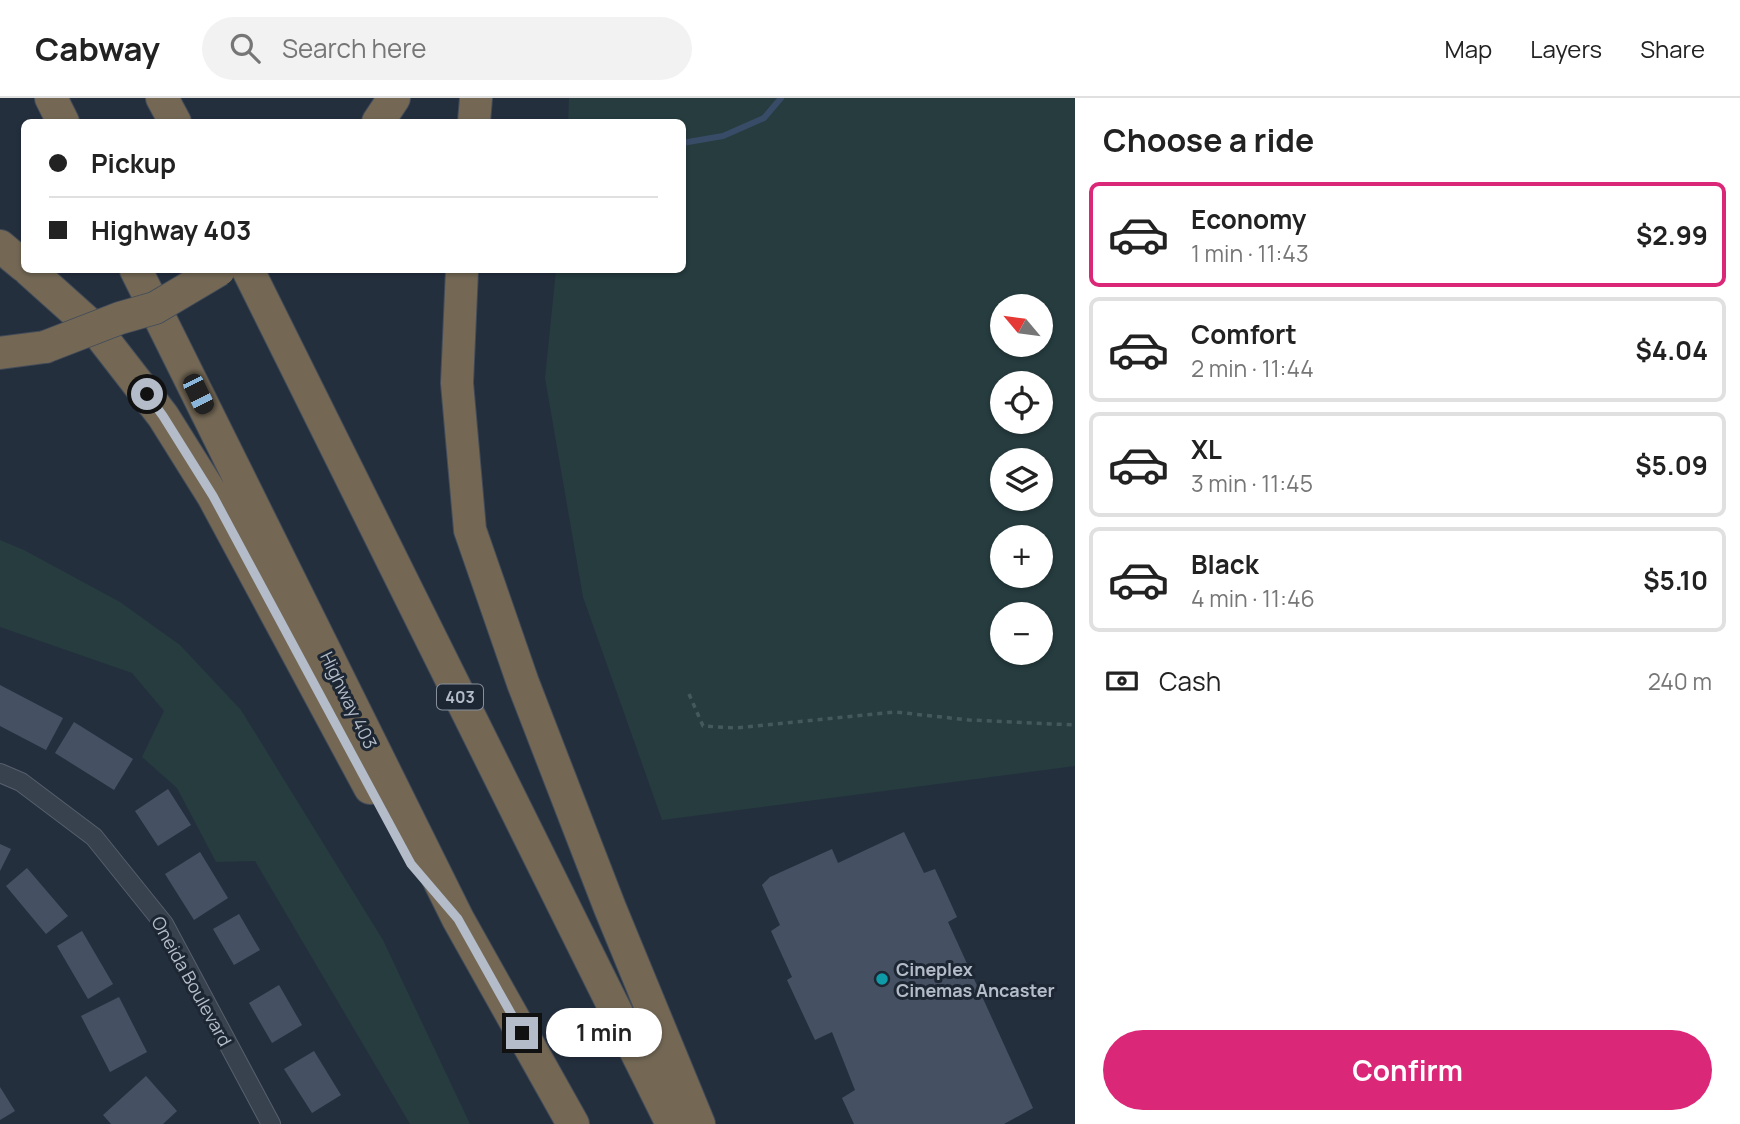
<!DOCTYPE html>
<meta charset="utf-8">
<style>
body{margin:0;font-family:Manrope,sans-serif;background:#f2f2f2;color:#222;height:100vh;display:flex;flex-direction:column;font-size:26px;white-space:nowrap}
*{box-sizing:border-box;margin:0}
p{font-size:23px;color:#767676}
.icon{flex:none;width:38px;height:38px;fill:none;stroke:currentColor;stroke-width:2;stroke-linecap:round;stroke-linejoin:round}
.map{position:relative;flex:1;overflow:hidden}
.drawer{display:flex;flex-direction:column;background:#fff;width:665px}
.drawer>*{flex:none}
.banner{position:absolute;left:21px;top:21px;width:665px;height:154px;border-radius:10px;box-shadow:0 2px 5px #0004;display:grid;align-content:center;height:154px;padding:0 28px;background:#fff}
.needle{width:46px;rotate:299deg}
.controls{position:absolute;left:990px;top:196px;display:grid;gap:14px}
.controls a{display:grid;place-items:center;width:63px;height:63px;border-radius:50%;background:#fff;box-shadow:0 2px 5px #0004;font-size:35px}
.end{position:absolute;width:32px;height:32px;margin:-16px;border:9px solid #b4bcc9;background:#111;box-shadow:0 0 0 4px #111}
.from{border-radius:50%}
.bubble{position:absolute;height:49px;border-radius:24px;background:#fff;box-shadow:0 2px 5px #0004;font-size:23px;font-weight:700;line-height:49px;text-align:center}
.car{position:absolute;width:21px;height:42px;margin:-21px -10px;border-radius:9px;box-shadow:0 0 5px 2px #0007;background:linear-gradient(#222 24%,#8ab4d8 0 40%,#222 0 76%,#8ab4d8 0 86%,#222 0)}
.banner b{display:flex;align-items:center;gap:24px;height:66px;font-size:26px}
.banner b+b{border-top:2px solid #e0e0e0}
.banner i{width:18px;height:18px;background:#222}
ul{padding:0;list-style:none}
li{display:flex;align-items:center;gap:21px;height:105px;margin:0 14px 10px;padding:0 14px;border:4px solid #e0e0e0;border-radius:10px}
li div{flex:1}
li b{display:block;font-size:26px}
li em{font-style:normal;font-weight:700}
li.current{border-color:#db2777}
li>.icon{width:63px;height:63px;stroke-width:1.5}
h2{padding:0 28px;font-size:32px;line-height:84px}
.pay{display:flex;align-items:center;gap:18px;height:77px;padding:0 28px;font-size:26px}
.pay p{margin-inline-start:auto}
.button{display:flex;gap:14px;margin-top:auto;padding:14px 28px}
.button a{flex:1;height:80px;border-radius:42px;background:#db2777;color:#fff;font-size:28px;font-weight:700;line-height:80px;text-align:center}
header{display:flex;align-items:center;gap:42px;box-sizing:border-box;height:98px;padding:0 35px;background:#fff;border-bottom:2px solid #e0e0e0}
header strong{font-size:33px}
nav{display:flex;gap:38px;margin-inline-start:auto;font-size:24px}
.search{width:490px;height:63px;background:#f2f2f2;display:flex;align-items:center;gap:18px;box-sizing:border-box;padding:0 24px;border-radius:38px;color:#767676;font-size:26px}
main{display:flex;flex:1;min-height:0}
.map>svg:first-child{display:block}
</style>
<header>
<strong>Cabway</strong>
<div class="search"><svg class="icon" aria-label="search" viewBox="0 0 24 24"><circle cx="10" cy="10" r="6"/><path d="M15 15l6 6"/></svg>Search here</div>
<nav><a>Map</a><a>Layers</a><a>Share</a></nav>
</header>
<main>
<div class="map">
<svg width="1075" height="1026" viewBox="0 0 1075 1026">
<rect width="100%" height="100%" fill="#242f3e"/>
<path fill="#263c3f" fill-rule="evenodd" d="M569,0H1075V668L662,722L583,499L545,280L556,172H682V24H568ZM1003,208H1041V247H1003ZM1003,285H1041V324H1003ZM1003,362H1041V401H1003ZM1003,439H1041V478H1003ZM1003,516H1041V555H1003Z
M0,442L24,452L120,504L180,547L241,612L383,842L470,1026H410L255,763L216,764L177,690L142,659L164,613L132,575L0,529Z"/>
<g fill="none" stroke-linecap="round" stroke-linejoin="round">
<path stroke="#394c67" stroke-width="6" d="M682,45L723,38L764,20L781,0"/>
</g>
<path fill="#455162" d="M0,587L63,620L46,652L0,628Z
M74,624L133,661L114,692L55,655Z
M168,691L191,727L158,748L135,713Z
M904,734L924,775L935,771L957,819L948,824L1033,1010L1004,1026H854L842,1000L855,992L832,934L815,942L787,882L792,879L771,833L780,827L762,787L770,779L832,751L838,765Z
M0,746L11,751L0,773Z
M200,754L228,800L194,822L165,776Z
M27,770L68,818L46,836L6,788Z
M239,816L260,852L234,867L213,831Z
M82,833L113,886L88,901L57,848Z
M279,887L302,927L272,945L249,905Z
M119,899L147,954L110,974L81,918Z
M314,953L341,997L312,1015L284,971Z
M146,978L177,1013L163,1026H111L103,1017Z
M0,989L15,1013L0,1022Z"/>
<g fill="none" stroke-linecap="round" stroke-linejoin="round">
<g stroke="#565f6c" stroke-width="20">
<path id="street" d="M0,675L21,684L94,739L164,826L271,1026"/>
</g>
<g stroke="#434c59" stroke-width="34">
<path id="highway" d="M51,0L63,24
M162,0L175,24
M378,24L394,0
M474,24L476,0
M0,148L24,168
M29,172L97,233L163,318L213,398L370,690
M136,172L458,821L573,1026
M248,172L672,1026
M462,172L457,285L470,432L523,585L610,810L699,1026
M0,255L45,249"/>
</g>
<path stroke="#44595c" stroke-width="3.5" stroke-dasharray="5 5" stroke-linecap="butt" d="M689,596L703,628L735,630L895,614L969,622L1075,627"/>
<use href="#street" stroke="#38414e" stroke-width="18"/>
<use href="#highway" stroke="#746855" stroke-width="32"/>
<g stroke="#434c59" stroke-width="34" stroke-linecap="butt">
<path id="highway-bridge" d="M45,249L120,220L155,210L219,172"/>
</g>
<use href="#highway-bridge" stroke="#746855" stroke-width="32"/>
</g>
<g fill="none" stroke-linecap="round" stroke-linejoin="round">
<path stroke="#b4bcc9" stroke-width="9" d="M147,296L163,318L213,398L411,766L458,821L522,935"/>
</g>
<circle fill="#0f9aa8" stroke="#1d2633" stroke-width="2.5" cx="882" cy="881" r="7"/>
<g text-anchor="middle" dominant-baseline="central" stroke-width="6" stroke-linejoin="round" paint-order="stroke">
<rect fill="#1d2633" stroke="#878f9c" stroke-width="2" x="437" y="586.5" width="46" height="25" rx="5"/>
<g font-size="16" font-weight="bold" fill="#b4bcc9">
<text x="460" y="599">403</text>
</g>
<g font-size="18" fill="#b4bcc9" stroke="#1d2633">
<text transform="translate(349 602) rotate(64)">Highway 403</text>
<text transform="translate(192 883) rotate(61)">Oneida Boulevard</text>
</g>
<g font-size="18" font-weight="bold" fill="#b4bcc9" stroke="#1d2633" text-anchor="start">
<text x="896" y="871">Cineplex<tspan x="896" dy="21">Cinemas Ancaster</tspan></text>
</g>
</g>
</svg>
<div class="controls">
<a><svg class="needle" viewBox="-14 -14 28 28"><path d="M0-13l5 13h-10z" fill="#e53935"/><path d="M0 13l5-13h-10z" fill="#767676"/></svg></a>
<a><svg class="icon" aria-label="locate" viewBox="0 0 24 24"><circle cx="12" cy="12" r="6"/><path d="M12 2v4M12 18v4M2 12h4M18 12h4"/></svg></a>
<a><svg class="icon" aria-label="layers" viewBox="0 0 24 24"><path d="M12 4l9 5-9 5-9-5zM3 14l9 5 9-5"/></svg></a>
<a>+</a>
<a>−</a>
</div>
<i class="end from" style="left:147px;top:296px"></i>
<i class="end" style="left:522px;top:935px"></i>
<div class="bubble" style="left:546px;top:910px;width:116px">1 min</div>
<i class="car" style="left:198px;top:296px;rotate:154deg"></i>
<div class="banner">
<b><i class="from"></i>Pickup</b>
<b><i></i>Highway 403</b>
</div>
</div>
<section class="drawer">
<h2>Choose a ride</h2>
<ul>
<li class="current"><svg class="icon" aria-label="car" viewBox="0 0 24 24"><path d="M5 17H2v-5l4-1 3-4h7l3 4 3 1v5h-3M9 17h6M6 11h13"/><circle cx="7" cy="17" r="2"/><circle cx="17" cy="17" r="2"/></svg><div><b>Economy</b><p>1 min · 11:43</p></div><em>$2.99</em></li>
<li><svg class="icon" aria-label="car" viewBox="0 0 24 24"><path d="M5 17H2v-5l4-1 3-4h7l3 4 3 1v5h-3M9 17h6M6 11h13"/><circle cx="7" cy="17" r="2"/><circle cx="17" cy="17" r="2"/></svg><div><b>Comfort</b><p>2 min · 11:44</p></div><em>$4.04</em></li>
<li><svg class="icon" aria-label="car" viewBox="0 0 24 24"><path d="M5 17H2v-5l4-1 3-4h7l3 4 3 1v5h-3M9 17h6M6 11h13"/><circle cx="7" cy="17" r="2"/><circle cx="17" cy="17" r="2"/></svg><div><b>XL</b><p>3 min · 11:45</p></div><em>$5.09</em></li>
<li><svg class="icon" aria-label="car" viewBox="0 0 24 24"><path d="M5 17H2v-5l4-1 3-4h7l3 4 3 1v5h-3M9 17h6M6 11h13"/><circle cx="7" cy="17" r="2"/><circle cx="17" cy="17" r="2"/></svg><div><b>Black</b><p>4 min · 11:46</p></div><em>$5.10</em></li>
</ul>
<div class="pay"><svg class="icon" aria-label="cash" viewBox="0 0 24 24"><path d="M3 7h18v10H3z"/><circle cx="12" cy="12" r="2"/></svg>Cash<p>240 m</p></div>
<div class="button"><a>Confirm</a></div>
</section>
</main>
